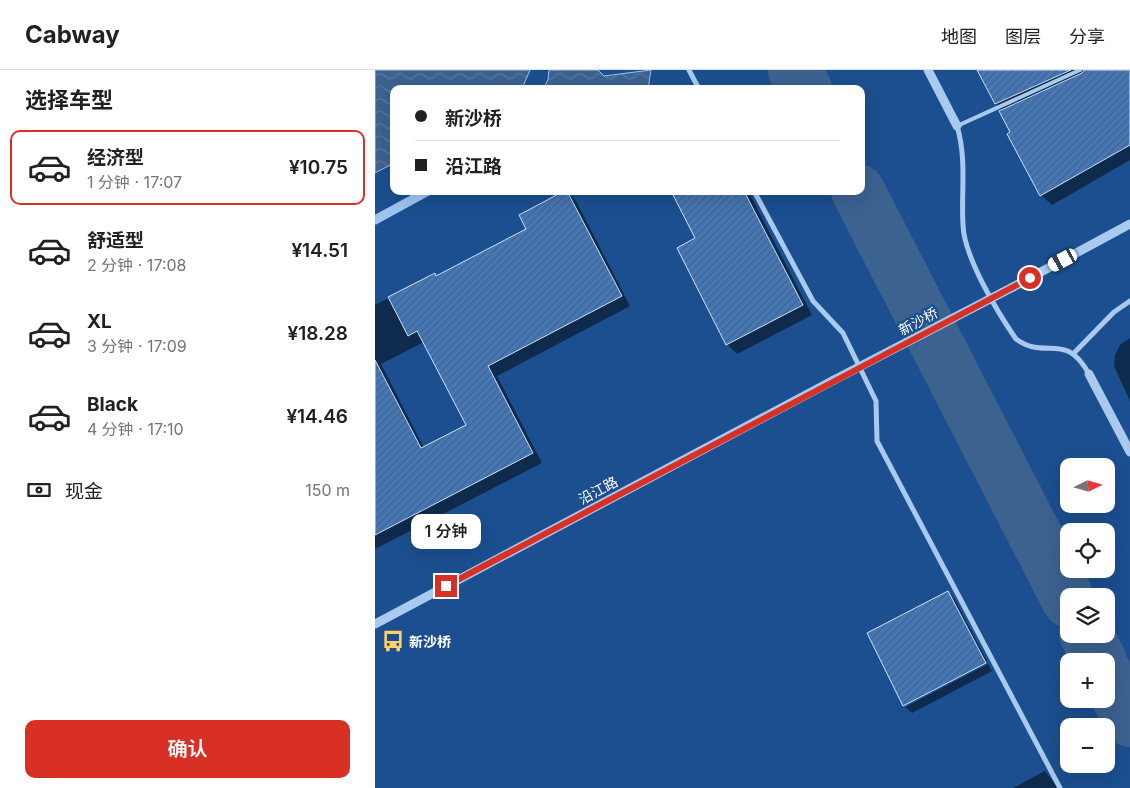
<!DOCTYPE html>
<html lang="zh">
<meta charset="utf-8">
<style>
body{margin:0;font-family:Inter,"Noto Sans SC",sans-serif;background:#f2f2f2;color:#202124;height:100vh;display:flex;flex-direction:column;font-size:19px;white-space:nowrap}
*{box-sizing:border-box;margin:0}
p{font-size:16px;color:#757577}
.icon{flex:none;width:28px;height:28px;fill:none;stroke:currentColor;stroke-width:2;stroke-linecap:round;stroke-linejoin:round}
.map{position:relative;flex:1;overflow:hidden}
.details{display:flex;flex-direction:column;background:#fff;width:375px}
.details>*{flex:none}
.banner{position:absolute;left:15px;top:15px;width:475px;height:110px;border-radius:10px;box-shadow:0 5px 20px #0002;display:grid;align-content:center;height:110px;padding:0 25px;background:#fff}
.needle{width:32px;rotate:85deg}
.controls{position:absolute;left:685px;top:388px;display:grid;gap:10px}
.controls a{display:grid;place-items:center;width:55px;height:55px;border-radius:10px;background:#fff;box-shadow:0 5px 20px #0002;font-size:25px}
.end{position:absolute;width:22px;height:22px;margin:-11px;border:6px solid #d93025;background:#fff;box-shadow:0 0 0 2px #fff}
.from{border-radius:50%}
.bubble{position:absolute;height:35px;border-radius:10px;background:#fff;box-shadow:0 5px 20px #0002;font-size:16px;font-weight:600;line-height:35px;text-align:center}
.car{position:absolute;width:15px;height:30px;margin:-15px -8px;border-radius:6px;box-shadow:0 0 4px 1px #0007;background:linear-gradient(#fff 24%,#345 0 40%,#fff 0 76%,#345 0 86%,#fff 0)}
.banner b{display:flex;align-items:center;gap:18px;height:48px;font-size:19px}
.banner b+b{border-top:1px solid #e0e0e0}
.banner i{width:12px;height:12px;background:#202124}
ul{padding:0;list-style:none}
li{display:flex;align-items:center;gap:15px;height:75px;margin:0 10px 8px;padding:0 15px;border:2px solid transparent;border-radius:10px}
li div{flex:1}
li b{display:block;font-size:19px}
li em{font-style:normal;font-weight:600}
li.selected{border-color:#d93025}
li>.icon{width:45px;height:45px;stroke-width:1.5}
h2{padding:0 25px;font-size:22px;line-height:60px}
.pay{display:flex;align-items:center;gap:12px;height:55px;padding:0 25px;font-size:19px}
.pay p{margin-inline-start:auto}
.action{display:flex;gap:10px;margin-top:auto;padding:10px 25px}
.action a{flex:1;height:58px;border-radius:10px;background:#d93025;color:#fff;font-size:20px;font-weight:600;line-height:58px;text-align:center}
header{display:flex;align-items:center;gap:30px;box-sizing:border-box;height:70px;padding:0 25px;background:#fff;border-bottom:1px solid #e0e0e0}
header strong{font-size:24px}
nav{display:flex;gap:28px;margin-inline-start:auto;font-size:18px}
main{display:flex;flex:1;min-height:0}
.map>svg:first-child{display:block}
</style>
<header>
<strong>Cabway</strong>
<nav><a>地图</a><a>图层</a><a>分享</a></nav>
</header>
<main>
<section class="details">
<h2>选择车型</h2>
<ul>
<li class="selected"><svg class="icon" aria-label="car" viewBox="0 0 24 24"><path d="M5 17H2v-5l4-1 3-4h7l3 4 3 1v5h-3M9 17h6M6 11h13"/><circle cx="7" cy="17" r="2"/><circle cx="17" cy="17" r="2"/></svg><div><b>经济型</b><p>1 分钟 · 17:07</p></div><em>¥10.75</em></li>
<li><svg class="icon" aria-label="car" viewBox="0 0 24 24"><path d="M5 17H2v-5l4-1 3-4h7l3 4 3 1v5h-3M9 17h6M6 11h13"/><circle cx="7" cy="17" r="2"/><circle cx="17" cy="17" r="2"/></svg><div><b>舒适型</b><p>2 分钟 · 17:08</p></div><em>¥14.51</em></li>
<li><svg class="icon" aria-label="car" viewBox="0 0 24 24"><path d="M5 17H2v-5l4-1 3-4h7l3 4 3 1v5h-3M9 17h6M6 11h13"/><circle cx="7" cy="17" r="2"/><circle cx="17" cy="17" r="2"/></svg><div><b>XL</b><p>3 分钟 · 17:09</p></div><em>¥18.28</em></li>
<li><svg class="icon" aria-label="car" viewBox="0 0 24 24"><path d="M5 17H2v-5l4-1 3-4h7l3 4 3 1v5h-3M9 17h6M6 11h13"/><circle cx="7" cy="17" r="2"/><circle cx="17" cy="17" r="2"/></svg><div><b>Black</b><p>4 分钟 · 17:10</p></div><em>¥14.46</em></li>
</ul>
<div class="pay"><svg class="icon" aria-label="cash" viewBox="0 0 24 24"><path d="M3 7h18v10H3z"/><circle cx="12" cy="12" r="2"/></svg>现金<p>150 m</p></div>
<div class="action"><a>确认</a></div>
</section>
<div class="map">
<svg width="755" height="718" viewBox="0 0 755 718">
<defs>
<pattern id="water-waves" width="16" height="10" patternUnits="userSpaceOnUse" patternTransform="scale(1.25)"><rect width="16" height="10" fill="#3c6290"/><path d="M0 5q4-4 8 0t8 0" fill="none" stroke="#597aa1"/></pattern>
<pattern id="building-hatch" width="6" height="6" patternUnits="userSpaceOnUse" patternTransform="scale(1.25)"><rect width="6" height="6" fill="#4478b7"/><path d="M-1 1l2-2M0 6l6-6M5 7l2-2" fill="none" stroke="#486282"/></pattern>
</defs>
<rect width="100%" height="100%" fill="#1b4f8f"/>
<path fill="url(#water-waves)" stroke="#9cc4f0" d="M0,0H155L149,14L145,19H19V93L0,103Z
M174,0H223L229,6L276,0L273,19H168L173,10Z"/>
<path fill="#0007" fill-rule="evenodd" d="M604,0H755V90L677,135L666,125L628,41L621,34Z
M191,121L201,131L255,236L122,306L167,393L0,479V235L60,205L62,207L153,160ZM49,272L92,356L49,378L6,294Z
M299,121H373L437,245L362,284L352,274L321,169Z
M755,268V331L739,296L740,285L745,275Z
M572,522L580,530L612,591L530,634V637L493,563Z
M613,594L617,601L537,643L530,637Z
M670,701L683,718H638Z"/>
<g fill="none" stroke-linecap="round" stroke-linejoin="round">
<path stroke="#9cc4f0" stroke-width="9" d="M0,150L53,121"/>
<path stroke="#3c6290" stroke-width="54" d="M420,0L430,19
M483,121L694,531
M711,564L725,591
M731,604L755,650"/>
</g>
<path fill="url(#building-hatch)" stroke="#cfe3fa" d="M602,0H696L620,34Z
M709,0H755V75L665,126L632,64L635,62L624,41L707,3Z
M189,121H192L247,226L113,296L158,383L0,465V290L46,378L91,355L42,261L33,266L13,227L60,203L61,206L151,159L144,145Z
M296,121H369L428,235L351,275L302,178L320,168Z
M573,521L611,593L528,636L492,563Z"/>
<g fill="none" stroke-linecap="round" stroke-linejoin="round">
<path stroke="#a9c9ee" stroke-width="4" d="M582,56L705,0"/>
<path stroke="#a9c9ee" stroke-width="5" d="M314,0L324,19
M582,56C592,89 586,121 588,155C589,187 623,243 641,269C671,291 690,260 714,304
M379,121L438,231L468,263L501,331L502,371L685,718
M699,283L739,242L755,231"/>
<path stroke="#a9c9ee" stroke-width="9" d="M553,0L582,56
M638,217L755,154
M714,304L755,382
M0,554L459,310"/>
<path stroke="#a9c9ee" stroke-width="9" d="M459,310L638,217"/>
</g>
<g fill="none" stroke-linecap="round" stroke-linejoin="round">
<path stroke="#d93025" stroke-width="6" d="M71,516L655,208"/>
</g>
<defs>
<g id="bus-bare" transform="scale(1.725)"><path d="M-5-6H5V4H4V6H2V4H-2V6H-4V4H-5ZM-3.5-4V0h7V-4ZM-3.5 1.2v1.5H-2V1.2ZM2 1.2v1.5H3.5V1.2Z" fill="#ffd166" stroke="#1b4f8f" stroke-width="2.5" paint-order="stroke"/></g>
</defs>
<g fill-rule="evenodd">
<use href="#bus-bare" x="18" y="571"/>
</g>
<g text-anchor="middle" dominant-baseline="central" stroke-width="4.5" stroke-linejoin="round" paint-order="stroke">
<g font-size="14" fill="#fff" stroke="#1b4f8f">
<text transform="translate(543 251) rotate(-28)">新沙桥</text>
<text transform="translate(223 420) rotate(-28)">沿江路</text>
</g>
<g font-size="14" font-weight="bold" fill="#fff" stroke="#1b4f8f" text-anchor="start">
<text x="34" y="571">新沙桥</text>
</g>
</g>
</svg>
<div class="controls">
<a><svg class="needle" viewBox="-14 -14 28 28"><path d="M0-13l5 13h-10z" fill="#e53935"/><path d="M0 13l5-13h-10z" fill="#757577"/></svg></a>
<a><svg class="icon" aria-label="locate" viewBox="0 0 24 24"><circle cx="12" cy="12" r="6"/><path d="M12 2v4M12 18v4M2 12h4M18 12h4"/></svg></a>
<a><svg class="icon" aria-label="layers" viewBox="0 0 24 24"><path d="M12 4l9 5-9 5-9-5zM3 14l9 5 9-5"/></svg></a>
<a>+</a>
<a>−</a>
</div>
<i class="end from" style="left:655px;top:208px"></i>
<i class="end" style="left:71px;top:516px"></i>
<div class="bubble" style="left:36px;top:444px;width:70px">1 分钟</div>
<i class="car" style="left:688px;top:190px;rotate:242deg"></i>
<div class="banner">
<b><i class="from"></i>新沙桥</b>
<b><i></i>沿江路</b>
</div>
</div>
</main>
